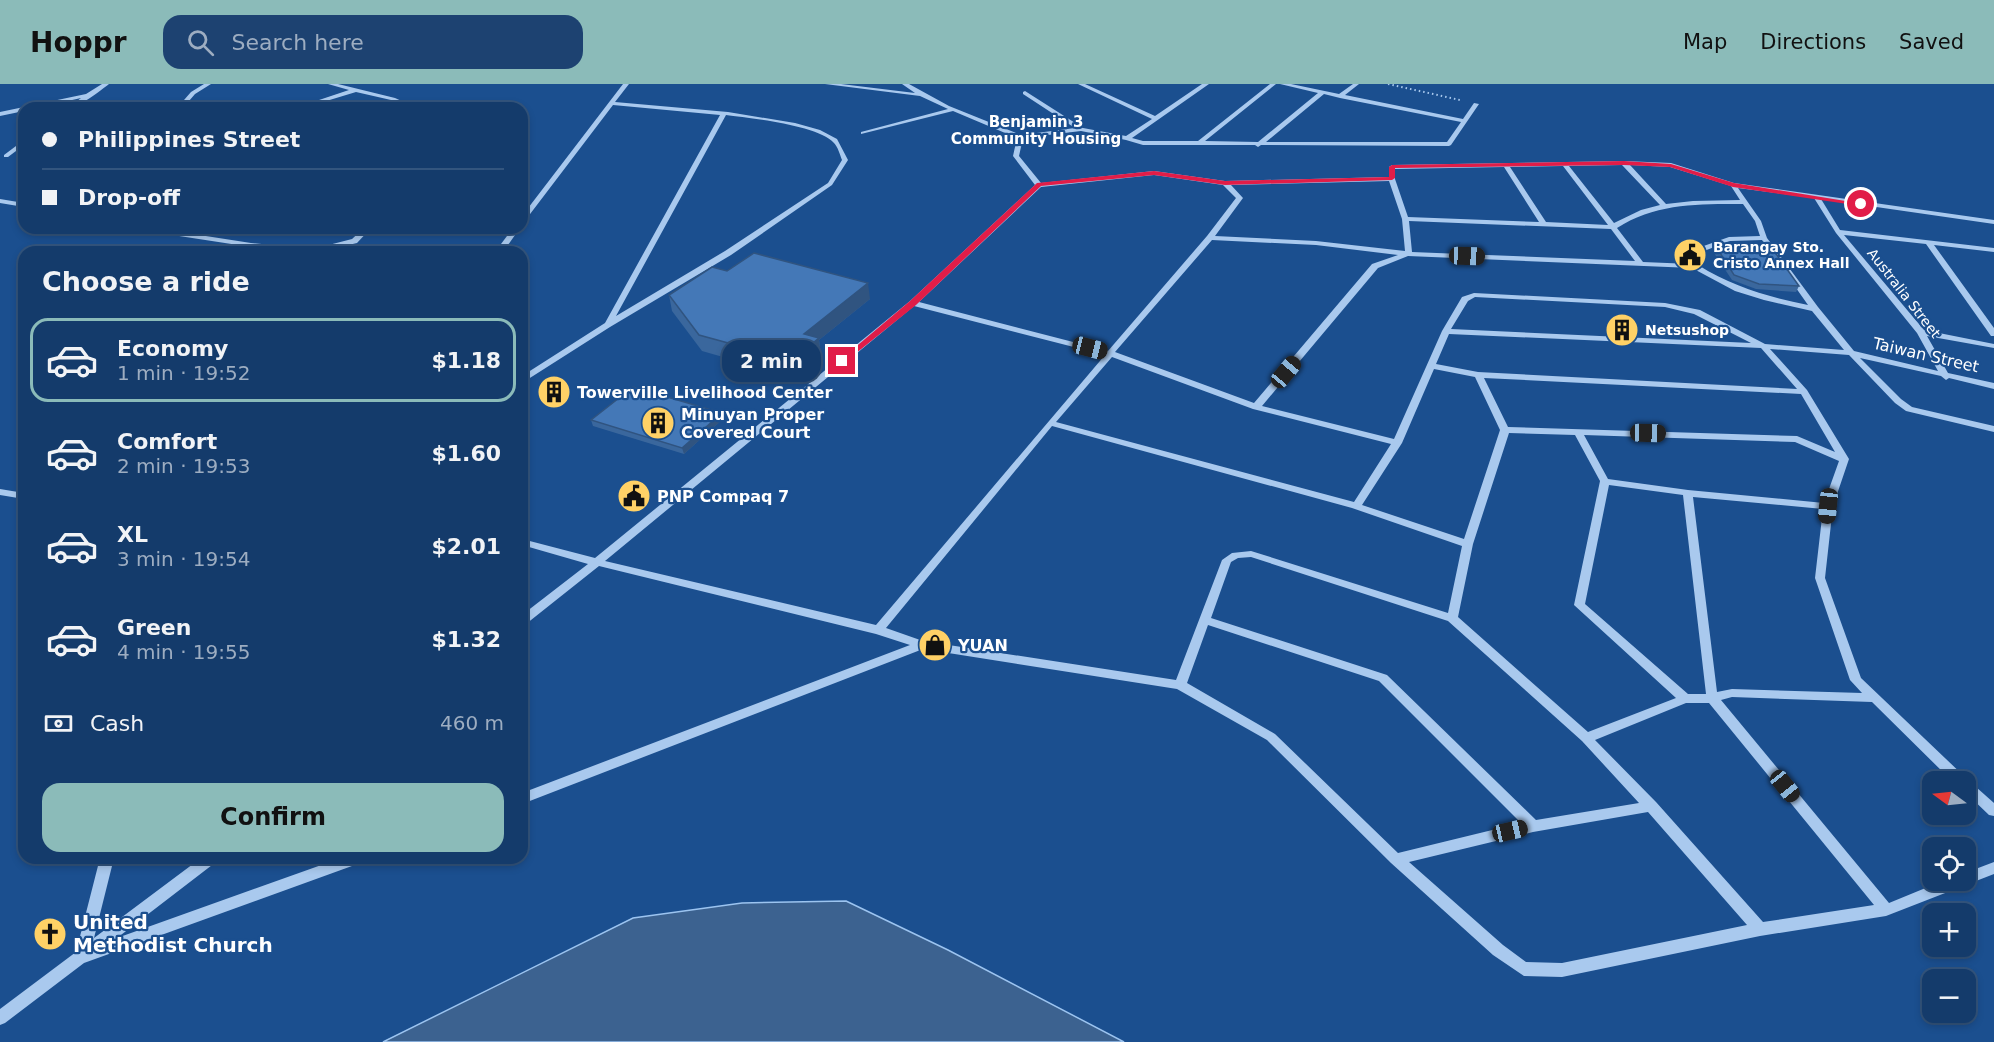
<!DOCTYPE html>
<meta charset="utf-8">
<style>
body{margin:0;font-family:"DejaVu Sans",sans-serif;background:#1d4271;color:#f1f3f6;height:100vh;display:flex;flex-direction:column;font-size:22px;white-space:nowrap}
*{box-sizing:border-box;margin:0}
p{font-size:20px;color:#9dadc1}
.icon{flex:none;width:33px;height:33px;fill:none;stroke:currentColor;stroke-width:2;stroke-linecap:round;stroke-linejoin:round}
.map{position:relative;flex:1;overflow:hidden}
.drawer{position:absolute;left:18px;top:162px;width:510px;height:618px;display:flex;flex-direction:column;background:#143b6b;border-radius:18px;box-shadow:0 3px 9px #0003,0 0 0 2px #33557e}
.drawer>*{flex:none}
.top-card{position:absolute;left:18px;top:18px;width:510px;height:132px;border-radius:18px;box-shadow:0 3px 9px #0003,0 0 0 2px #33557e;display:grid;align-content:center;height:132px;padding:0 24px;background:#143b6b}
.needle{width:39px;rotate:285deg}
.buttons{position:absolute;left:1922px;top:687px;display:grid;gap:12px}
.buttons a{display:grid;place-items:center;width:54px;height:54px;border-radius:12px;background:#143b6b;box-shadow:0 3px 9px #0003,0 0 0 2px #33557e;font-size:30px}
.end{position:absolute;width:27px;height:27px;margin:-14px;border:8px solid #e11d48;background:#fff;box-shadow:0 0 0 3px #fff}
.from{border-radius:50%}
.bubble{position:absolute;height:42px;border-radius:18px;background:#143b6b;box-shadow:0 3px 9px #0003,0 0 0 2px #33557e;font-size:20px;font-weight:700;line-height:42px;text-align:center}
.car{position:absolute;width:18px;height:36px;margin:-18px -9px;border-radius:8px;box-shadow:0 0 4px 2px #0007;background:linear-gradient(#222 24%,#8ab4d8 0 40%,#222 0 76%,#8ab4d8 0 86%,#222 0)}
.top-card b{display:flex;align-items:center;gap:21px;height:57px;font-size:22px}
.top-card b+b{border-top:2px solid #33557e}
.top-card i{width:15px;height:15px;background:#f1f3f6}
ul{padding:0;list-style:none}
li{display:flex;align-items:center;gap:18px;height:84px;margin:0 12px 9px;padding:0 12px;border:3px solid transparent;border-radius:18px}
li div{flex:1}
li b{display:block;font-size:22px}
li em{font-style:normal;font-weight:700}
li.current{border-color:#8bbbb9}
li>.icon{width:54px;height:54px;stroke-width:1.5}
h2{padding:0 24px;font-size:27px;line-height:72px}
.pay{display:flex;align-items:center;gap:15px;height:66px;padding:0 24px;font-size:22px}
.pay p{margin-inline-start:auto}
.button{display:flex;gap:12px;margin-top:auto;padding:12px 24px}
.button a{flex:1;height:69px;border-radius:18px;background:#8bbbb9;color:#111;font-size:24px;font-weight:700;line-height:69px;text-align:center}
header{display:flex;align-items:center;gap:36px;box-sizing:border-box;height:84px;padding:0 30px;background:#8bbbb9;color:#111}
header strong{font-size:28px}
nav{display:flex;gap:33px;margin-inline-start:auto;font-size:21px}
.search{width:420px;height:54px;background:#1d4271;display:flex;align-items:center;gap:15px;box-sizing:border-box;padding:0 21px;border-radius:18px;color:#9dadc1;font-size:22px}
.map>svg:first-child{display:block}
</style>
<header>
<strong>Hoppr</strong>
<div class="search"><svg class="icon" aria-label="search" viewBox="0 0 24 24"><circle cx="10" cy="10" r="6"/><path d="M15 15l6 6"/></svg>Search here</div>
<nav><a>Map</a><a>Directions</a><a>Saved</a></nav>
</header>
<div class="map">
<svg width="1994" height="958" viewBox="0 0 1994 958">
<rect width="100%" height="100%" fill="#1b4f8f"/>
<path fill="#3c6290" stroke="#9cc4f0" stroke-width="1.5" d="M846,817L948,866L1124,958H383L633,834L742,819Z"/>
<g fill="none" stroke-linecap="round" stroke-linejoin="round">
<path stroke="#a9c9ee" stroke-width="2" stroke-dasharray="1.5 3" stroke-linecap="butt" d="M1388,0L1460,16"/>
<path fill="#a9c9ee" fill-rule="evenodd" d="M102,0H109C100,7 78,24 68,24L81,14L37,24H24V27L0,32V28L86,10Z
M204,0H211L195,10L183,24H177L191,8Z
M328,0H338L395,14L417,24H409L391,16L356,8L323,18L319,24H313L319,16L349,6Z
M623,0H629L615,18L728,28L795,39L820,46L837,55L848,76L832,101L731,171L610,243L522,299V292L605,239L720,31L613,21L524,138L522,139V132ZM726,31C750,34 818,41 834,59C838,63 840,71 842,76L828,99L725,167L616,232Z
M825,0H841L915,9L902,0H909L949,22L1021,51L1075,44L1023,10V8L1025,7L1083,44L1126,52L1152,35L1078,0H1085L1155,32L1202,0H1209L1132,54L1143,57H1198L1270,0H1276L1205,57L1258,58L1318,9L1280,0H1291L1339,10L1353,0H1359L1345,11L1463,35L1474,19L1479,20L1451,61L1449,62L1261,61L1258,63L1255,61H1143L1126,56L1081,47L1023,54L1019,72L1041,99L1154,87L1225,97L1389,93V83L1392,81L1624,77L1671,79L1734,99L1994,136V140L1821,115L1840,146L1994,164V168L1934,161L1994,244V252H1991L1926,160L1844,151L1924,246L1994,260V264L1927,252L1948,289L1994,299V305L1949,294L1946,296L1941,292L1860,274L1901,315L1912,323L1994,342V348L1906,327L1895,319L1849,271L1770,265L1807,306L1849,375L1833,422L1825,494L1861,594L1967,695L1994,719V732L1989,731L1965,708V698H1953L1872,618L1732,613L1721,616L1889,819L1945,796H1965V789L1994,778V790L1886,832L1760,852L1562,893L1524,892L1493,871L1391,779L1267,656L1177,605L923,565L522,720V709L910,561L876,550L599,482L526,540L522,541V531L588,480L522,461V455L595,474L910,217L1035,101L1013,72L1017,54L953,27L861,50V48L948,25L920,12ZM1324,10L1340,14L1461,38L1447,58H1266ZM1622,81L1660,121L1641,126L1614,139L1569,82ZM1630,81L1670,83L1731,102L1740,116L1693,117L1666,120ZM1562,82H1563L1608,141L1546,138L1510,83ZM1504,83L1539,138L1408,133L1395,95V85ZM1154,91L1223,101L1236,114L1207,152L1108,267L919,218L1041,103ZM1389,97L1402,135L1405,167L1316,157L1215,152L1243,114L1231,101ZM1738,104L1814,114L1836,149L1917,249L1938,287L1854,267L1818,223L1767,154L1761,137ZM1743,120L1755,137L1760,152L1729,153L1698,164L1691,180L1643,178L1617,144C1656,119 1698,120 1743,120ZM1409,137L1611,145L1635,177L1412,168ZM1212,156L1316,161L1398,171L1372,180L1254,319L1115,268ZM1762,156L1808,221C1769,213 1733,203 1698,181L1704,167L1730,157ZM1408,172L1692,184L1735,207L1764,216L1812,227L1844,266L1765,260L1700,226L1665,219L1474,209L1462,213L1442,247L1394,355L1262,322L1378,184ZM1475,213L1665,223L1694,230L1751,259L1451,245L1468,217ZM914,222L1105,271L876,541L605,477ZM1449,250L1761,264L1797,305L1478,288L1436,280ZM1112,273L1253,325L1391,360L1354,418L1056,338ZM1434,285L1475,293L1500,346L1464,455L1362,421L1402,359ZM1484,294L1801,310L1835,368L1797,352L1508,343ZM1052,342L1352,424L1462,462L1448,529L1251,467L1232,469L1222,476L1176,596L923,557L886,544ZM1509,349L1575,351L1600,397L1574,521L1676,614L1588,648L1458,533L1473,460ZM1584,351L1795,358L1839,377L1824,419L1688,406L1608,395ZM1609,401L1683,411L1706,610H1688L1585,520ZM1693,413L1823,425L1815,494L1850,596L1862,609L1732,605L1717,608ZM1251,473L1448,537L1582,657L1639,719L1536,736L1387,591L1211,534L1231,478L1238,474ZM1208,541L1379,597L1521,739L1398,769L1275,650L1187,599ZM1686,619H1709L1874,821L1763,838L1656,718L1595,656ZM1648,728L1747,841L1562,879L1526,878L1503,861L1409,778L1533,748Z
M24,56V61L8,73H4V71Z
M0,115L24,119V123L0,119Z
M137,144H154L251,159L313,165L352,155L364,144H371L357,159L318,168L251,163L140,146Z
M513,144H520L503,168H495Z
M0,405L24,409V415L0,411Z
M100,774H114L94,854L201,774H218L216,778L117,854L341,774H365L363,778L84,879L5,939L0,941V925L76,868Z"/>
</g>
<path fill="#3a679d" d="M1717,164L1799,202L1796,208L1756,205L1732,196L1714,169Z
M727,187L870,215L819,256L821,271L801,287L786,283L779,289L702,267L672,227L669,211Z
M723,335L684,370L593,342L591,336Z"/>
<path fill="#305480" d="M868,199L870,215L819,256L821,271L801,287L798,271L804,250Z
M783,266L786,283L779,289L776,272Z
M722,329L723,335L684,370L682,364Z"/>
<path fill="#4478b7" stroke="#305480" stroke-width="1.5" d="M1717,164L1774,167L1799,202L1759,200L1734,191Z
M754,169L868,199L804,250L819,254L798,271L783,266L776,272L699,251L669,211L712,183L727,187Z
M633,303L722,329L682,364L591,336Z"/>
<path fill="#e11d48" d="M1624,77L1671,80L1734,99L1864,120L1861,122L1733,103L1670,83L1624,81L1395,84V94L1392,96L1225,101L1154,91L1041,102L916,221L845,278L839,277L910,217L1037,99L1154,87L1225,97L1389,93V83L1392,81Z"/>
<defs>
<g id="civic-disc" transform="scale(1.725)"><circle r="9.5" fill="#ffd166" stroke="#1b4f8f"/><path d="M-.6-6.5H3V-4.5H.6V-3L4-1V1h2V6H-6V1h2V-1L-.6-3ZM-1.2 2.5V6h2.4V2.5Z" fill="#111"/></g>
<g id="building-disc" transform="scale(1.725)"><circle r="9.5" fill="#ffd166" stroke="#1b4f8f"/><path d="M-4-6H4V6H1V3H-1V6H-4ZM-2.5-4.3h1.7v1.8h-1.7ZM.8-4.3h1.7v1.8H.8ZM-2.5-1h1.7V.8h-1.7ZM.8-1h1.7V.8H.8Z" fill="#111"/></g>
<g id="shop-disc" transform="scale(1.725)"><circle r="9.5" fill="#ffd166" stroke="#1b4f8f"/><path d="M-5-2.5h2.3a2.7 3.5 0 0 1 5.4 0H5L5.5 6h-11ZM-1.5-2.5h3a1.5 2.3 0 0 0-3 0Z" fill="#111"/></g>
<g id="church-disc" transform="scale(1.725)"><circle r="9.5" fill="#ffd166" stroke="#1b4f8f"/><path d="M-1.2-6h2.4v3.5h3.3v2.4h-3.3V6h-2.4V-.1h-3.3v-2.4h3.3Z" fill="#111"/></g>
</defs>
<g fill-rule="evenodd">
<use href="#civic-disc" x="1690" y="171"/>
<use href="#building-disc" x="1622" y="246"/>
<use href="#building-disc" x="554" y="308"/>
<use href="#building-disc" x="658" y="339"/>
<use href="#civic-disc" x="634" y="412"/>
<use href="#shop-disc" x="935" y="561"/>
<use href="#church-disc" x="50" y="850"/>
</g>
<g text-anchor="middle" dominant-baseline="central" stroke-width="4.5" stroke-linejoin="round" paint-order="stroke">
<g font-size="14" font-weight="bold" fill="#fff" stroke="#1b4f8f" text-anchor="start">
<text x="1713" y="163">Barangay Sto.<tspan x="1713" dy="16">Cristo Annex Hall</tspan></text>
<text x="1645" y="246">Netsushop</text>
</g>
<g font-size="14" fill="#fff" stroke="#1b4f8f">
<text transform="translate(1904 209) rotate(52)">Australia Street</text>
</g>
<g font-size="15" font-weight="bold" fill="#fff" stroke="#1b4f8f">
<text x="1036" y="38">Benjamin 3<tspan x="1036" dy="17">Community Housing</tspan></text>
</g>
<g font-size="16" fill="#fff" stroke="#1b4f8f">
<text transform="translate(1926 271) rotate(13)">Taiwan Street</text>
</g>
<g font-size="16" font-weight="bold" fill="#fff" stroke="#1b4f8f" text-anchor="start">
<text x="577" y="308">Towerville Livelihood Center</text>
<text x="681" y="330">Minuyan Proper<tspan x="681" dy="18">Covered Court</tspan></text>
<text x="657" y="412">PNP Compaq 7</text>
<text x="958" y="561">YUAN</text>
</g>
<g font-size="20" font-weight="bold" fill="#fff" stroke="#1b4f8f" text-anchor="start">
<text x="73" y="838">United<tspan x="73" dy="23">Methodist Church</tspan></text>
</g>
</g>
</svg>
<div class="buttons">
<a><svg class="needle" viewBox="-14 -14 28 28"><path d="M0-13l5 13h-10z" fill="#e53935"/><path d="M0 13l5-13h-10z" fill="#9dadc1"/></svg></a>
<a><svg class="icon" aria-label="locate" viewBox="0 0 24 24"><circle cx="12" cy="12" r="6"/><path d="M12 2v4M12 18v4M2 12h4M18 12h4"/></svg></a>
<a>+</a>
<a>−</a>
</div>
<i class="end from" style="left:1861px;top:120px"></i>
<i class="end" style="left:842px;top:277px"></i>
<div class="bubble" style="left:722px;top:256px;width:99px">2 min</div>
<i class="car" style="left:1467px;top:172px;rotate:92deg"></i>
<i class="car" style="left:1090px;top:264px;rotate:104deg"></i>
<i class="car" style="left:1286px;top:288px;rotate:40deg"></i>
<i class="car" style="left:1648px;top:349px;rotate:91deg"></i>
<i class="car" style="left:1828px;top:422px;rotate:186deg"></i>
<i class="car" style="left:1785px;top:702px;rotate:141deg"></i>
<i class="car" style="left:1510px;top:747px;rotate:77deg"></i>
<div class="top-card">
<b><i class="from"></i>Philippines Street</b>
<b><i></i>Drop-off</b>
</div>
<section class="drawer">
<h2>Choose a ride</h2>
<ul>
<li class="current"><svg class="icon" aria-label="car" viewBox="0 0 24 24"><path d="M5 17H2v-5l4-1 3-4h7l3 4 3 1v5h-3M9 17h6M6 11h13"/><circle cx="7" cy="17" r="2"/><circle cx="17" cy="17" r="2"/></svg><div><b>Economy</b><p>1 min · 19:52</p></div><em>$1.18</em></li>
<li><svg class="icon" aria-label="car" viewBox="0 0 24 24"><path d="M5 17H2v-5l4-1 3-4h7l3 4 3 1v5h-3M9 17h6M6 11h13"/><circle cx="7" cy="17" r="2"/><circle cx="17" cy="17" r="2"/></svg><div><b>Comfort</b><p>2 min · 19:53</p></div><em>$1.60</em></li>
<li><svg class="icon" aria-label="car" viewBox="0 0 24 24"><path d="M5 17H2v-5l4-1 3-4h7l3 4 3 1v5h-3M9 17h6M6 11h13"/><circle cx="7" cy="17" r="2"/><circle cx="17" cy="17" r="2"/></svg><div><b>XL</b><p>3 min · 19:54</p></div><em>$2.01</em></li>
<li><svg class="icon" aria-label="car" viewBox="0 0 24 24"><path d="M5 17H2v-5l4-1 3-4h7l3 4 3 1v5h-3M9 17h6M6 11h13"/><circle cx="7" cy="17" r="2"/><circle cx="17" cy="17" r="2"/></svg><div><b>Green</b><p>4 min · 19:55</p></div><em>$1.32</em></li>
</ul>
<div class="pay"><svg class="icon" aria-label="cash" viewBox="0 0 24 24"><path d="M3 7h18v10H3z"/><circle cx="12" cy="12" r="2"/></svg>Cash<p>460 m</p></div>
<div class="button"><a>Confirm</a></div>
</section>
</div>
